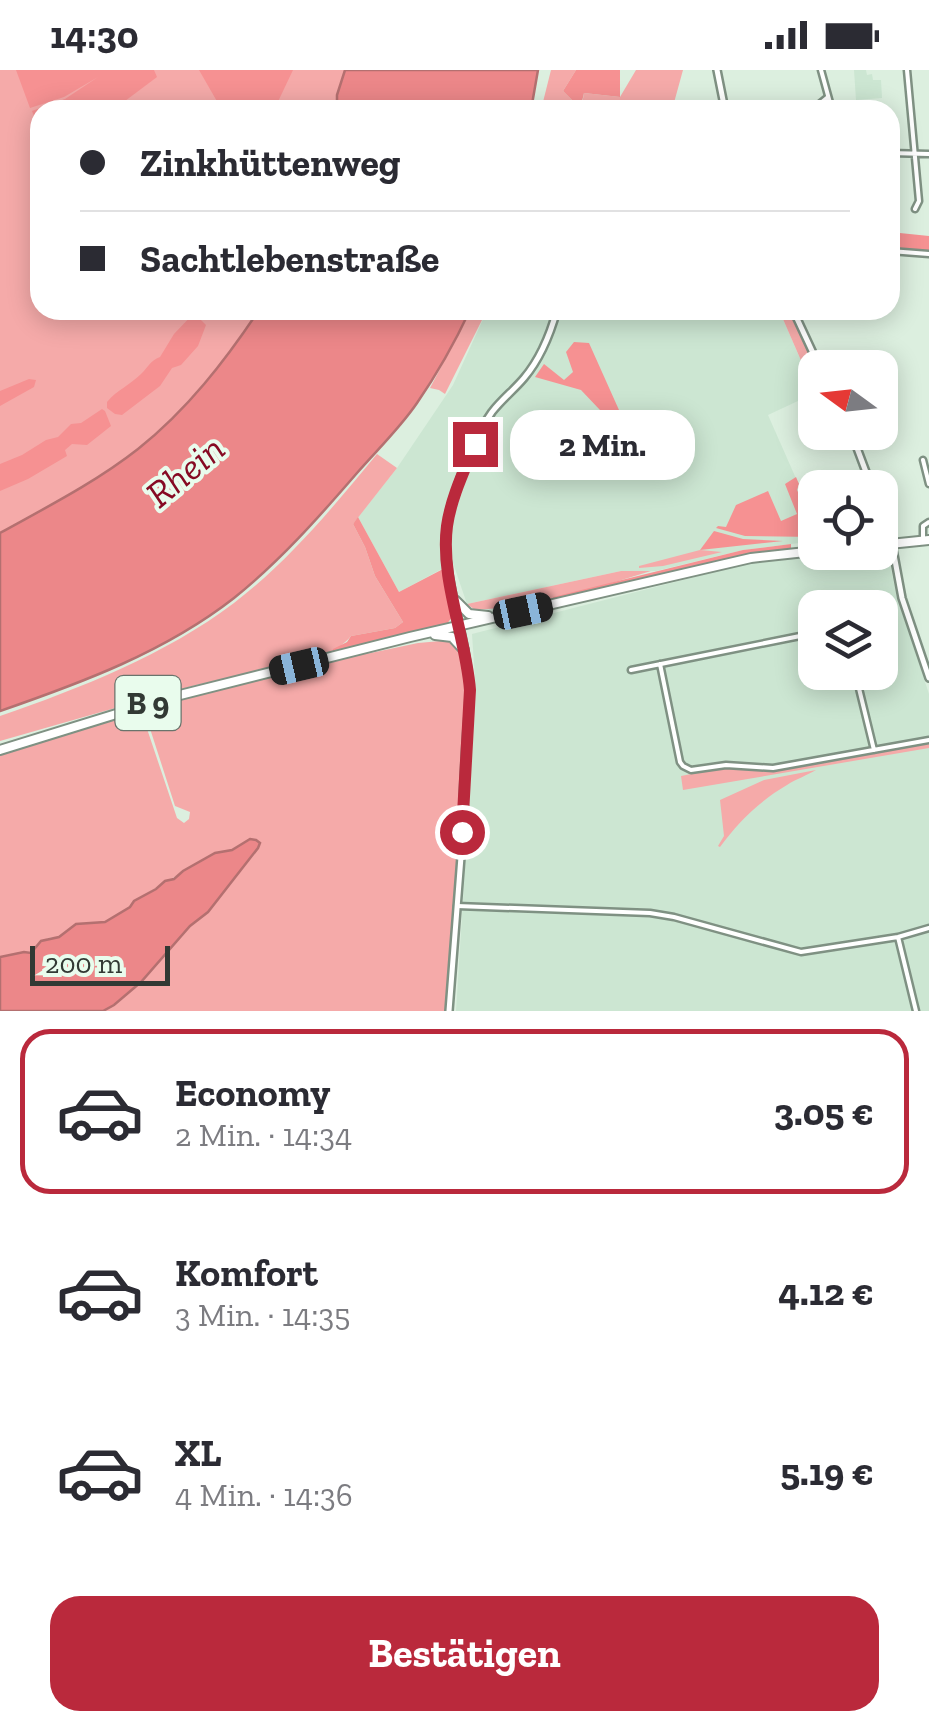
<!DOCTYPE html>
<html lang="de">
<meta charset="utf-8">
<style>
body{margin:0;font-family:"Zilla Slab",serif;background:#f2f2f3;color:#2b2b33;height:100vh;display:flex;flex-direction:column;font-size:38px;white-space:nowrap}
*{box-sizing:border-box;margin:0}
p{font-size:32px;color:#7c7c81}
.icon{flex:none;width:55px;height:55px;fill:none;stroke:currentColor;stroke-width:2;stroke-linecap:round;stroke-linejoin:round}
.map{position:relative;height:941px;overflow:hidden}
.sheet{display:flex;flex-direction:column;background:#fff;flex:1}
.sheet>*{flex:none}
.guide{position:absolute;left:30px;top:30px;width:870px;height:220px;border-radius:30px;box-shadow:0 5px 25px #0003;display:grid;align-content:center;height:220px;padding:0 50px;background:#fff}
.needle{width:65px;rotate:285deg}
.buttons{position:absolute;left:798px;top:280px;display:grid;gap:20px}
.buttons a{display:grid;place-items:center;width:100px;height:100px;border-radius:20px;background:#fff;box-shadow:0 5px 25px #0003;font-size:50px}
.scale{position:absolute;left:30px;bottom:25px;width:140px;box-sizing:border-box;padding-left:10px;border:5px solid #323934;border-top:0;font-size:28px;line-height:35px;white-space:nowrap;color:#323934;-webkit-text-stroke:8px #e9fced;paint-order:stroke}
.end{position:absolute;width:45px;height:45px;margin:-22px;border:12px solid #ba293c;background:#fff;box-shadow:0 0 0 5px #fff}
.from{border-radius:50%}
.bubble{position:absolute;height:70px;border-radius:30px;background:#fff;box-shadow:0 5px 25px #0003;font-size:32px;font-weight:700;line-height:70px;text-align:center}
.car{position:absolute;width:30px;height:60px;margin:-30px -15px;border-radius:12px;box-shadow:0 0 8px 2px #0007;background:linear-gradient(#222 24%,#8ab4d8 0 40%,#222 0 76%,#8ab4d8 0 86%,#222 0)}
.guide b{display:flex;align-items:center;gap:35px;height:95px;font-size:38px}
.guide b+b{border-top:2px solid #e1e1e2}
.guide i{width:25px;height:25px;background:#2b2b33}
ul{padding:18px 0 0;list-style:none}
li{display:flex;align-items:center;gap:30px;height:165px;margin:0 20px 15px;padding:0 30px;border:5px solid transparent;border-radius:30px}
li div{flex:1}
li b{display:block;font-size:38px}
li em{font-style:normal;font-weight:700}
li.active{border-color:#ba293c}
li>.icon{width:90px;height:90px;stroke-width:1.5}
.button{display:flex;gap:20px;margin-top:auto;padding:20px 50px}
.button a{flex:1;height:115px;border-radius:30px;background:#ba293c;color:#fff;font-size:40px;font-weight:700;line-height:115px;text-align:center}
.status{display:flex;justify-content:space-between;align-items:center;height:70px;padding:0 50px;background:#fff;direction:ltr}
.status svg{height:28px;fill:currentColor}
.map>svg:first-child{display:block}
</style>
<div class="status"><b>14:30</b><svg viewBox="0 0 49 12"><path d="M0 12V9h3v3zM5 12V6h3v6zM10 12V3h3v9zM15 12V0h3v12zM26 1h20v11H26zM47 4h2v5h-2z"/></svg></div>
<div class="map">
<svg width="929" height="941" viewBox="0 0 929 941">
<rect width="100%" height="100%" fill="#dcefdf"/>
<path fill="#cce6d2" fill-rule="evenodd" d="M854,0H866L867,5L872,4L873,10H881L882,28L856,30Z
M478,240H779L815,323L768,345L798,413L823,403L829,417L815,418V471L743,480L656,501H621L467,534L453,493L399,522L358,447L397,398L453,315L484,247L477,244Z
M887,482L897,527L929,624V941H456L476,623L472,564L761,490ZM815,538H880V602H815Z"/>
<path fill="#f5aaa9" d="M0,0H437L427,40H40V240H345L0,531Z
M551,0H576L563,21L572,30L569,37L548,38L547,40H541Z
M636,0H683L672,40H581L584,23L620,27Z
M471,240H476L475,243L483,248L445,324L439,320L430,318Z
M779,240H790L817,297L815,298V317L813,318Z
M377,384L397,398L353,454L365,477L375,506L403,552L395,558L351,566C345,574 338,576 332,584L192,616L0,671V646C81,618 165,585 234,533C289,491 334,436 377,384Z
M700,480L722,482L663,496L639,498V496Z
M621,501H651L543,534H514L500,538L475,540L467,534Z
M452,570L462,584L467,619L447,941H103L114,935L141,912L190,856L208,842L258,778L244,772L232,780L215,783L134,831L131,837L105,852L76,854L59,867L48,868L31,883L24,882L0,887V683L141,641L177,748L184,753L189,749L190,742L175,736L144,640L207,623V620L414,571L366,584L418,573Z
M929,673V678L683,720L681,706L727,697L785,699L870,682L871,684Z
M816,700C808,705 796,709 787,715C761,730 738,752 720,777L718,776L724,766L720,730L764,710Z"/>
<path fill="#f69192" d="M16,0H154L157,7L113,40H40V60L32,41L65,29L98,7L64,27L30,38Z
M199,0H293L274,40H222Z
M576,0H620V27L584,23L580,40H547L552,36L555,38L569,37L572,30L563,21Z
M890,162L929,166V181L890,177Z
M194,243L206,255L198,276L181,295L172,298L160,316L122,345L115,344L107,338V332C117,320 130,315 141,304C149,296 150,291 160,287L174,264Z
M574,272L589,273L636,378L581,320L535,307L544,294L564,310L573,302L566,282Z
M29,309L36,310L34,317L0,336V321Z
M102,339L105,341L111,356L87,375L72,374L65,380L67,386L28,409L0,421V394L22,385L46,370L58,367L71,354L81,353Z
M796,407L799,414L797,420L815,459V467L745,466L716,458L718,456L726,457L736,435L768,421L781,451L797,444L785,414Z
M358,447L399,522L445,498L452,547L447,554L332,584L333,579L347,572L351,566L395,558L403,552L375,506L365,477L353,454Z
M714,461L743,469L783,471L700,480Z
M791,474V479L698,495L695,498L554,531L553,527L743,480Z"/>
<path fill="#ec8789" stroke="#b47070" stroke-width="2.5" d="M345,0H538L531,40H337V25Z
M259,240H470C455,272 437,304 417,333C400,358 377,380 357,403C319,447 280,491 234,528C165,582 81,613 0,641V463C47,437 96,412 138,379C187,340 225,291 259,240Z
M250,769L256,770L260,773L258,778L208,842L190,856L141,912L114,935L103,941H0V887L24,882L31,883L41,871L59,867L76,854L105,852L130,837L134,831L156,819L165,811L174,809L183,801L215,783L232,780Z"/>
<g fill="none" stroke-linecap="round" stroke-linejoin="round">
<g stroke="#7f9183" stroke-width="9">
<path id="minor" d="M821,0L832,40
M907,0L919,131L915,139
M812,40L828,27
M890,83L929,84
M890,181L929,184
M923,390L929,414
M923,469V456L929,452
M660,594L680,692L683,696L691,700L726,695L773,698L929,670
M631,600L815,563
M855,602L874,680
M457,836L650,843L674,847L801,882L898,867L929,858
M898,867L916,941"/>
</g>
<g stroke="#7f9183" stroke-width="10">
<path id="tertiary" d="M717,0L725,40
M793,240L820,298
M851,362L872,418
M880,440L892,474L902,528L929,608
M449,941L462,774C462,740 464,708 466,674C467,654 470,634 469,613C466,552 433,493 452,432C462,402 474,367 492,342C502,329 514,320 524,308C541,288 550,265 557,240"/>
</g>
<g stroke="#7f9183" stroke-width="12">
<path id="primary" d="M880,475L929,470
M455,530L469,544L488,546
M435,565L452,567L464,580
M0,680L168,628L410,567L751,488L815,481"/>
</g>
<use href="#minor" stroke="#fff" stroke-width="4"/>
<use href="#tertiary" stroke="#fff" stroke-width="5"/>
<use href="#primary" stroke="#fff" stroke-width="8"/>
</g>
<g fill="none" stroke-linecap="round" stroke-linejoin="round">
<path stroke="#ba293c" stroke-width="12" d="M462,762L470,620C466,567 440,509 447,456C451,428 464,401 475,374"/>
</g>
<g text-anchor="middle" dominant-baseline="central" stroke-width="8" stroke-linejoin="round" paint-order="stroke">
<rect fill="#e9fced" stroke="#69746c" stroke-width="2.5" x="115.5" y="606" width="65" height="54" rx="8"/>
<g font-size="32" font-weight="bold" fill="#323934">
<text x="148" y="633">B 9</text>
</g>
<g font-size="38" font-style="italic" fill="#860a23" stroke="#e9fced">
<text transform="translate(185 401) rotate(-40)">Rhein</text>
</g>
</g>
</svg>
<div class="buttons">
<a><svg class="needle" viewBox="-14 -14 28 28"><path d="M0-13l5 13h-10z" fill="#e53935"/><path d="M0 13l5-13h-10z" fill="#7c7c81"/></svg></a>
<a><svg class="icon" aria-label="locate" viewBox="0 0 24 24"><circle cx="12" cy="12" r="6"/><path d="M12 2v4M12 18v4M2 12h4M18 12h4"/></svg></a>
<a><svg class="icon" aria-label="layers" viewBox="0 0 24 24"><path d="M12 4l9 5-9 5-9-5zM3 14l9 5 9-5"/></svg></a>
</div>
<div class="scale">200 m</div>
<i class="end from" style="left:462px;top:762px"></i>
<i class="end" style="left:475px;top:374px"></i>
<div class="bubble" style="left:510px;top:340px;width:185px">2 Min.</div>
<i class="car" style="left:523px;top:541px;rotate:78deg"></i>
<i class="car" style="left:299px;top:596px;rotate:257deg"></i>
<div class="guide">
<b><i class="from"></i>Zinkhüttenweg</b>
<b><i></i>Sachtlebenstraße</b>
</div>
</div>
<section class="sheet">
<ul>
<li class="active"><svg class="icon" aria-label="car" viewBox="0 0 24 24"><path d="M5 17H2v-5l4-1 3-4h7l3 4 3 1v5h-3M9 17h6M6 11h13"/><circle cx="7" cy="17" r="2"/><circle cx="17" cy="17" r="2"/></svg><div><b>Economy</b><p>2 Min. · 14:34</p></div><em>3.05 €</em></li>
<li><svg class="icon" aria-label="car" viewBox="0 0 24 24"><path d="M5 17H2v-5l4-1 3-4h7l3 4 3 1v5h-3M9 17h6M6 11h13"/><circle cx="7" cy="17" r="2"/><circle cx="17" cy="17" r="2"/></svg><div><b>Komfort</b><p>3 Min. · 14:35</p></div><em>4.12 €</em></li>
<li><svg class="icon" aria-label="car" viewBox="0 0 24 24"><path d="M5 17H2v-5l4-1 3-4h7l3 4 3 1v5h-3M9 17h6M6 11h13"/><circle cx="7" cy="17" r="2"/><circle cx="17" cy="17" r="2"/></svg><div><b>XL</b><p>4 Min. · 14:36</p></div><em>5.19 €</em></li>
</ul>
<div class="button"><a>Bestätigen</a></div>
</section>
